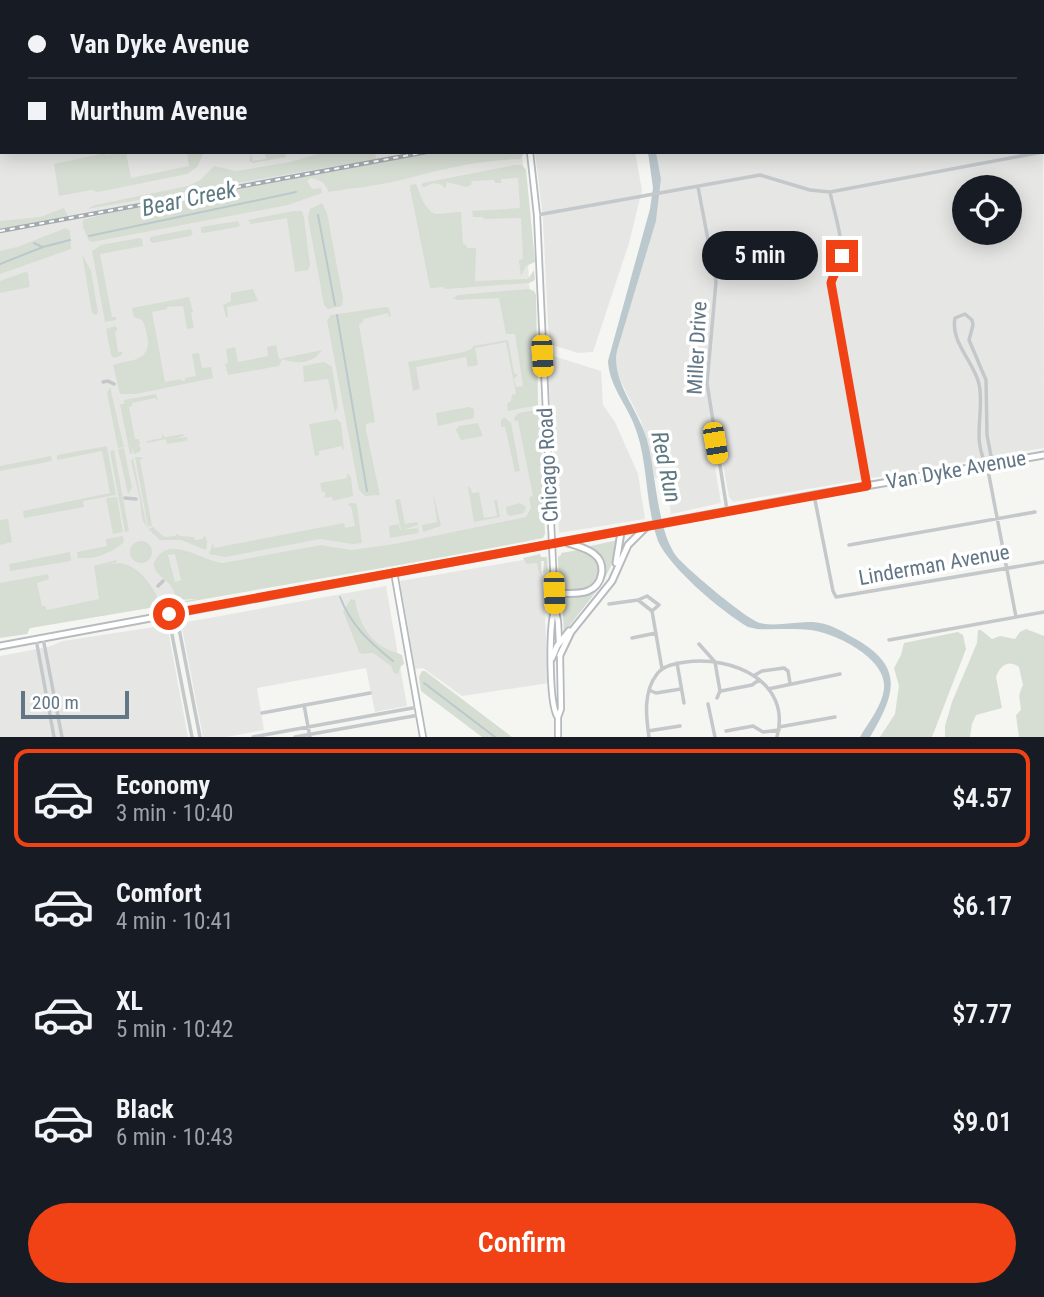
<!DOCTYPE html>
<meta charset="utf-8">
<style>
body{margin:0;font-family:"Roboto Condensed",sans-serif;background:#20242c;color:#f1f3f6;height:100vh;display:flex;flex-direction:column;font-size:26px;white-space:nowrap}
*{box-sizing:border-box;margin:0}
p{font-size:23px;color:#9ea1a6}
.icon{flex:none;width:38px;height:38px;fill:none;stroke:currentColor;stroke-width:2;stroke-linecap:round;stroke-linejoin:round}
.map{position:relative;height:737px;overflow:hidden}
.drawer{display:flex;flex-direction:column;background:#171b24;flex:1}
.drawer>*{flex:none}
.top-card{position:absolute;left:0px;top:0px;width:1045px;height:154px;box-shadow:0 4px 18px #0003;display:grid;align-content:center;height:154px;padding:0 28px;background:#171b24}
.buttons{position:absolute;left:952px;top:175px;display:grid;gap:14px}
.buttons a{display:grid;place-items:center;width:70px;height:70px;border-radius:50%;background:#171b24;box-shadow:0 4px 18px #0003;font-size:35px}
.scale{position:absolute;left:21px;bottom:18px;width:108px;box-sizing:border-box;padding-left:7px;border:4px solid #627685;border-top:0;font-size:19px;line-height:24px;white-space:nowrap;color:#627685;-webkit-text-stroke:5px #fff;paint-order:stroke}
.end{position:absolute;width:32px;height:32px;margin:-16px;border:9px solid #f14215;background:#fff;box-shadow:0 0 0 4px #fff}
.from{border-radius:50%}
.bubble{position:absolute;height:49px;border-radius:24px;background:#171b24;box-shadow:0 4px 18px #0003;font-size:23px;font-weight:600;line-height:49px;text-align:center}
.car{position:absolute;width:21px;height:42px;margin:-21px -10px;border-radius:9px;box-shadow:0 0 5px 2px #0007;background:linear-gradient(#f5c518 24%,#345 0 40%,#f5c518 0 76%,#345 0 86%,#f5c518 0)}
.top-card b{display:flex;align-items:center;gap:24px;height:66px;font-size:26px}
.top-card b+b{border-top:2px solid #363941}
.top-card i{width:18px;height:18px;background:#f1f3f6}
ul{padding:12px 0 0;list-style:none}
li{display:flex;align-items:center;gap:21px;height:98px;margin:0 14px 10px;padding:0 14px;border:4px solid transparent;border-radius:14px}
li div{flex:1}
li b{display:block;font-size:26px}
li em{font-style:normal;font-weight:600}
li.on{border-color:#f14215}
li>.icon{width:63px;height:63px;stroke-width:1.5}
.button{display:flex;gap:14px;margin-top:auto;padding:14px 28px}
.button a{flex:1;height:80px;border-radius:42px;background:#f14215;color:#fff;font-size:28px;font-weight:600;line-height:80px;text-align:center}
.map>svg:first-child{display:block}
</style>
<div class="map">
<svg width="1044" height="737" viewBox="0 0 1044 737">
<rect width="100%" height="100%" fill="#f5f5f1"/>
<path fill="#e6e7e5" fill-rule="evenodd" d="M0,0H513V2H2V152H522L543,536L272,585L181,600L161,606L35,627L0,636Z
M723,0H1044V37L1043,2Z
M1043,47L1044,448L733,502L729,497L723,465L715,467L721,503L671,514L665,476L655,478L641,421L615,370L617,351L656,221L661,180L656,152H1043ZM964,187H1010V233H964Z
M535,152H635L642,190L629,243L593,352L578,353L549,344L543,219Z
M547,354L601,371L603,405L615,422L638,474L645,519L559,533Z
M541,557L549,683L462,696L423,668L415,669L400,581Z
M386,586L407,706L375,712L366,668L257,688L264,730L227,737H203L181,623Z
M167,625L188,737H0V656L48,647L63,641Z"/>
<path fill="#d6ddd2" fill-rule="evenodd" d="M126,152L131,178L189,166L187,152L203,154L197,167L187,174L98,192L91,190L59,196L54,164L106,153L107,155Z
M268,152H285L286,157L253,163L249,161L251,154L253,161L266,159L265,154Z
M325,152H375L376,159L87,209L95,205L188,186L200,180L214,166L236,171L290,162Z
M435,152H525L520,159C483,160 445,168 409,178C383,185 355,188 329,192L323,182L311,178L307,181L312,189L321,188L322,193L288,205L92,242L89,241L83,227V220L104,214Z
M515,165H522L526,170L535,262L526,266L521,276L519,260L523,259L521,218L484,219L483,217H473L472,211L520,208L518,178L501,179V183H495L494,180L472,181L471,185L466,187L447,182L445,189L442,185L434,183L424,187L421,186L423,183Z
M416,184C421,195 424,209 435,214L461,212L463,244L466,245L467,248H476L475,281L528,279L534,270L535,280L529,283L445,289L444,287L430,288L410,188V185Z
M322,203L327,213L343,298L342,306L328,309L324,305L308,218L310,209Z
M64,208L68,216L0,229V221L40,217Z
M293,211H302L304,218L310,265L308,270L295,272L287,218L251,224L248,220Z
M238,221L240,225L237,227L204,233L201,232V227Z
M66,228L70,231L71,249L0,274V251L17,247Z
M190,229L193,232L191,236L153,243L150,241V237Z
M139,238L142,239L143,246L100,254L112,317H116V320L105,322L92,251L101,245Z
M82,254L91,271L98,312L96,315L92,313Z
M25,272L28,273L30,287L0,293V281Z
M253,289L258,301L227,307L228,317H226L223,305L231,301V293Z
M529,289L534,291L536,295L538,405L508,411L507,404L511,401L512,395L516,394L506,342L475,348L478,365L468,367L466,357L416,367L420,389L413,391L408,362L464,352L472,349L473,346L508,340L514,373L518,375L514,379L516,387L523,386L515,334H506L499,298L458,300L453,298L458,295Z
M189,297L193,312L191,313L194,328L187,329L183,306L167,307V309L152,312L165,382L181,379L182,381H185V378L196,376L192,354L199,353L202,368L211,367L213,378L136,394H120L113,365C128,360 148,362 148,342C147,334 146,327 142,320L134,317L132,308Z
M385,307L389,308L391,316L389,317L388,313L363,319V322L359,324L375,422L366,424V430L380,495L365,496L359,490L327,320L331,315Z
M115,326L118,330L115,331L118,352H122V355L114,358L111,355L106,329Z
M276,345L279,359L322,350C312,365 295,364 282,359L279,366L228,375L225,364L228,363L226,349L235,347L238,362L268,356L267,347Z
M324,362L332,367L338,406L335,413L328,379L304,382L303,366Z
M110,387L124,447L118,448L107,393Z
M156,394L158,401L155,398L132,403V406L129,407L135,439H139L140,444L138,445L140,446L141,451L134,454L132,448V454H130L120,404H124V400Z
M469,407L474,409V418L438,426L436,413Z
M536,410L540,413L545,534L543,538C422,562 304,581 182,603L178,602L197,599L177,600C175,595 174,590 170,585C166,579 158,576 155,569C153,565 154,562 156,559C171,535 204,562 223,563L321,545L351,550L395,544L526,517L531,508L529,497L533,496L518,421H515L514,418L518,413ZM175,554L181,580L175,582L168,555Z
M504,417L511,423L520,471L515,472L505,427H501V420Z
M337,419L341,423L344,449L343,450L342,446L319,451V455L315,456L309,424Z
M478,423L483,436L461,440L456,430L459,426Z
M162,434L165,437L183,434L184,436L174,439L187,437L188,443L185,438V441L167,444L166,439L147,443V441L162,438Z
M107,446L116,495L83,501L84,507L24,518L23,511L110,493L102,451L57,460V455Z
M124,448L132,488L128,494L118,449Z
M114,450L129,531L125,532L110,451Z
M51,456L52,461L0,471V466Z
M140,457L143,458L140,460L152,526L148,527L135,457Z
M133,458L147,528L142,519L140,500L131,461Z
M347,473L351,477L353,496L333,501L332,497L323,498L325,497V492H322L320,483L347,478Z
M468,487H470L472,493L479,492L484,518L497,516L494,500H497L500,517L474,522Z
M433,492L441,526L423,532L422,525L437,522Z
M117,497L123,532L113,534L106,498Z
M400,499L405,524L417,522L418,525L402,530L418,528L419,533L390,538L389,526L399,524L400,530H401L395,500Z
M349,503H355L357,506L362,543L353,544L320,539L225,557L209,554L213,543L214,548L344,523L345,528L355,526L351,506H348Z
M520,503L526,507L524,513L511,516L507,514L506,507Z
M8,519L12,542L0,545V520Z
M153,527L164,537L176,536L177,533L180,536L194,537L195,540L203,539L205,535L207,542L206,550L181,540H160L148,529Z
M123,536L124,542C112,553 94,560 78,558L77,552L107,546L106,539Z
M618,540V543L613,545H618C609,583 585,603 564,634L562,595C570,595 582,597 590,593C613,583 606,551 586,547Z
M130 552a11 11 0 1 1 22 0a11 11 0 1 1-22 0Z
M579,550C611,553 605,597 562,590L559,586L558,557L561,555V553Z
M70,552L71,561L10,571L9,564Z
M540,554L541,557H547L548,570L543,573L544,561H541V573L539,574L537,563L527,564L523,558Z
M116,560L117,562L96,567C103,566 111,563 119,563C139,564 156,590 161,606L30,628L27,634L0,638V583L48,574L49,579L37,583L42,606H45L47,610L99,599L94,566Z
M351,599L355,600C358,621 370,643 391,651C395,652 398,653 402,655L404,664L401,666L398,674L394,673L391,666L373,653L362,654L359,652L343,611Z
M1026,629L1044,636V737H1019L1016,715L1021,710C1020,697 1017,698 1023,685L1019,667C1008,659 1000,666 996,677L1002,708L976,715L972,724L970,737H945V726L952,702L977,643L978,630H981L992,639L1000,636L1015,639L1020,632Z
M958,632L963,635L966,649L932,737H880L895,714L899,686L894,668L901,655L904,643Z
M422,671H425L512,737H482L421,691L419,677Z"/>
<path fill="#bbc8cd" d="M648,152H656L661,179L656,221L617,351C611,381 638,409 647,440C656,472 657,532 677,557C687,569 746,619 760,623C777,627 796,621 813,622C828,623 840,630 852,637C904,665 897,692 870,737H860C868,723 882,706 884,689C888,659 836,633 810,630C793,628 774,630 757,629L748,627C721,611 670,568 658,541C644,502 649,459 633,422C624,401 609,384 608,361L650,209L653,188Z"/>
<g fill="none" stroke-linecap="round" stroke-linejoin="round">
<path stroke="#bbc8cd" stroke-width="2" d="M318,215L335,305
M89,236L296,192
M34,243L42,247
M0,264L43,247L70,240
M337,315L367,491
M340,597C351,625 369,642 393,661
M424,683L495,737"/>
<g stroke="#b4babe" stroke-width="8">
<path id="secondary" d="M520,0V2
M530,152L537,215L555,609L558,621L559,642
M394,572L423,737
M554,611C549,629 549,701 557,716
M558,737V717L561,709L560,655"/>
</g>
<g stroke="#b7bbbf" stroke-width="9">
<path id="primary" d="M616,563L621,532
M554,593C565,593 578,595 588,591C603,585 607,564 594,554C587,548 577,546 568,543
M0,646L814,495L1044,455
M560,655L571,632L612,581L628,545L646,527
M552,658L557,646L569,631"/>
</g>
<path stroke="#c4c8cb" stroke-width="3.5" d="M698,187L716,282L707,383L727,510
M830,192C834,212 843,237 841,258C840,270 830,276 832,289L867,486
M537,215L760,175L810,190L830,192L1042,152
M103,382L108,381L114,384
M987,465L991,456L987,435L986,380L969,340L973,325L972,320L965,314L955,318C950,342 974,362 979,384C985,411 971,440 987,465L1016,617
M814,495L833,591L836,597L1044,562
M125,498L136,499
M849,545L1035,512
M158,586L163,581
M638,600L652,611L662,669
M609,604L638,600L647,596L659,605L652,611
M176,613L200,737
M168,614L192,737
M43,638L62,737
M632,638L656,633
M36,639L54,737
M889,640L1044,612
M699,644L715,662L720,691
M677,663L684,703
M755,675L762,671L784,668L788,671L790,683
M768,689L840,674
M649,690L656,693L681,689
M721,691L752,685L759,680
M717,698L720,691
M708,704L715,737
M304,705L310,737
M262,713L370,693
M779,727L835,717
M648,731L680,726
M726,731L753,726L763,732L779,730
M253,737L418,707
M295,737L419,715
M649,737C646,716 643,692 657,674C664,665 675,664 686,662C732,656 792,681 777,737"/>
<use href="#secondary" stroke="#fff" stroke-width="4.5"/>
<use href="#primary" stroke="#fff" stroke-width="5"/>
<g stroke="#a2a9af" stroke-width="4.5">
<path id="rail" d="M1043,42H1044
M0,231L426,152"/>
</g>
<use href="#rail" stroke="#fff" stroke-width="2" stroke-dasharray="5" stroke-linecap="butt"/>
</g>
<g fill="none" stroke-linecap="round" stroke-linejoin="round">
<path stroke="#f14215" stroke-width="9" d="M169,614L867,486L831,283C833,273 841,267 842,256"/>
</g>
<g text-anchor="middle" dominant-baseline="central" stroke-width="7" stroke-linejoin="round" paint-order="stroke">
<g font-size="21" fill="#627685" stroke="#fff">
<text transform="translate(697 348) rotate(-87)">Miller Drive</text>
<text transform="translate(548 465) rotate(-93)">Chicago Road</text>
<text transform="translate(956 470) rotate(-10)">Van Dyke Avenue</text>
<text transform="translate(934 565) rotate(-10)">Linderman Avenue</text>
</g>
<g font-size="23" font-style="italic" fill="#5d7982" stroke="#fff">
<text transform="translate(189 199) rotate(-12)">Bear Creek</text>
<text transform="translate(666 467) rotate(78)">Red Run</text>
</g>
</g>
</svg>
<div class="buttons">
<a><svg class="icon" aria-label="locate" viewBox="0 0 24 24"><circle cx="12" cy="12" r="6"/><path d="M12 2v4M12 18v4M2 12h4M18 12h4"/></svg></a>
</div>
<div class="scale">200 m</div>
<i class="end from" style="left:169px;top:614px"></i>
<i class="end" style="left:842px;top:256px"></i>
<div class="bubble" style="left:702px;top:231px;width:116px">5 min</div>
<i class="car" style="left:542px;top:356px;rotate:177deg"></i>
<i class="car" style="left:715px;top:443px;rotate:170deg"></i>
<i class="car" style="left:554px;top:593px;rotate:178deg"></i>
<div class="top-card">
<b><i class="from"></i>Van Dyke Avenue</b>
<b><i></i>Murthum Avenue</b>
</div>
</div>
<section class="drawer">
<ul>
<li class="on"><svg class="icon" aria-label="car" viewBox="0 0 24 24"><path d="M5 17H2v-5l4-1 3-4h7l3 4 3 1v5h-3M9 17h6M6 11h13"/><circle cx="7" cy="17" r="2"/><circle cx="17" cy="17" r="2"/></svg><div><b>Economy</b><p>3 min · 10:40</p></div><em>$4.57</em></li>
<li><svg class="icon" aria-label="car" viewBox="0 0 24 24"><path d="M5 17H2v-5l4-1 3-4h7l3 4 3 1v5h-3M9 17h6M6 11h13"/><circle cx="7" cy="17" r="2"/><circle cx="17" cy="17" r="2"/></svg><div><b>Comfort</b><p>4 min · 10:41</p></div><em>$6.17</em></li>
<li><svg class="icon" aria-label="car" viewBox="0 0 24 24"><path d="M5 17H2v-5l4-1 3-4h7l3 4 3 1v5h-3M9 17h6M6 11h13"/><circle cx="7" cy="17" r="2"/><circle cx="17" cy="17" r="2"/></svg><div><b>XL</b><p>5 min · 10:42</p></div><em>$7.77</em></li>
<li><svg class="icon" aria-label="car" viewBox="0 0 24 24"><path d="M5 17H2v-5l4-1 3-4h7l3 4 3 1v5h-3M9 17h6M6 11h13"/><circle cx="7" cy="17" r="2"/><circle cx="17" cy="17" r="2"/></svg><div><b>Black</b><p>6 min · 10:43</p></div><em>$9.01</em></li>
</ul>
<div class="button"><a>Confirm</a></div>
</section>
